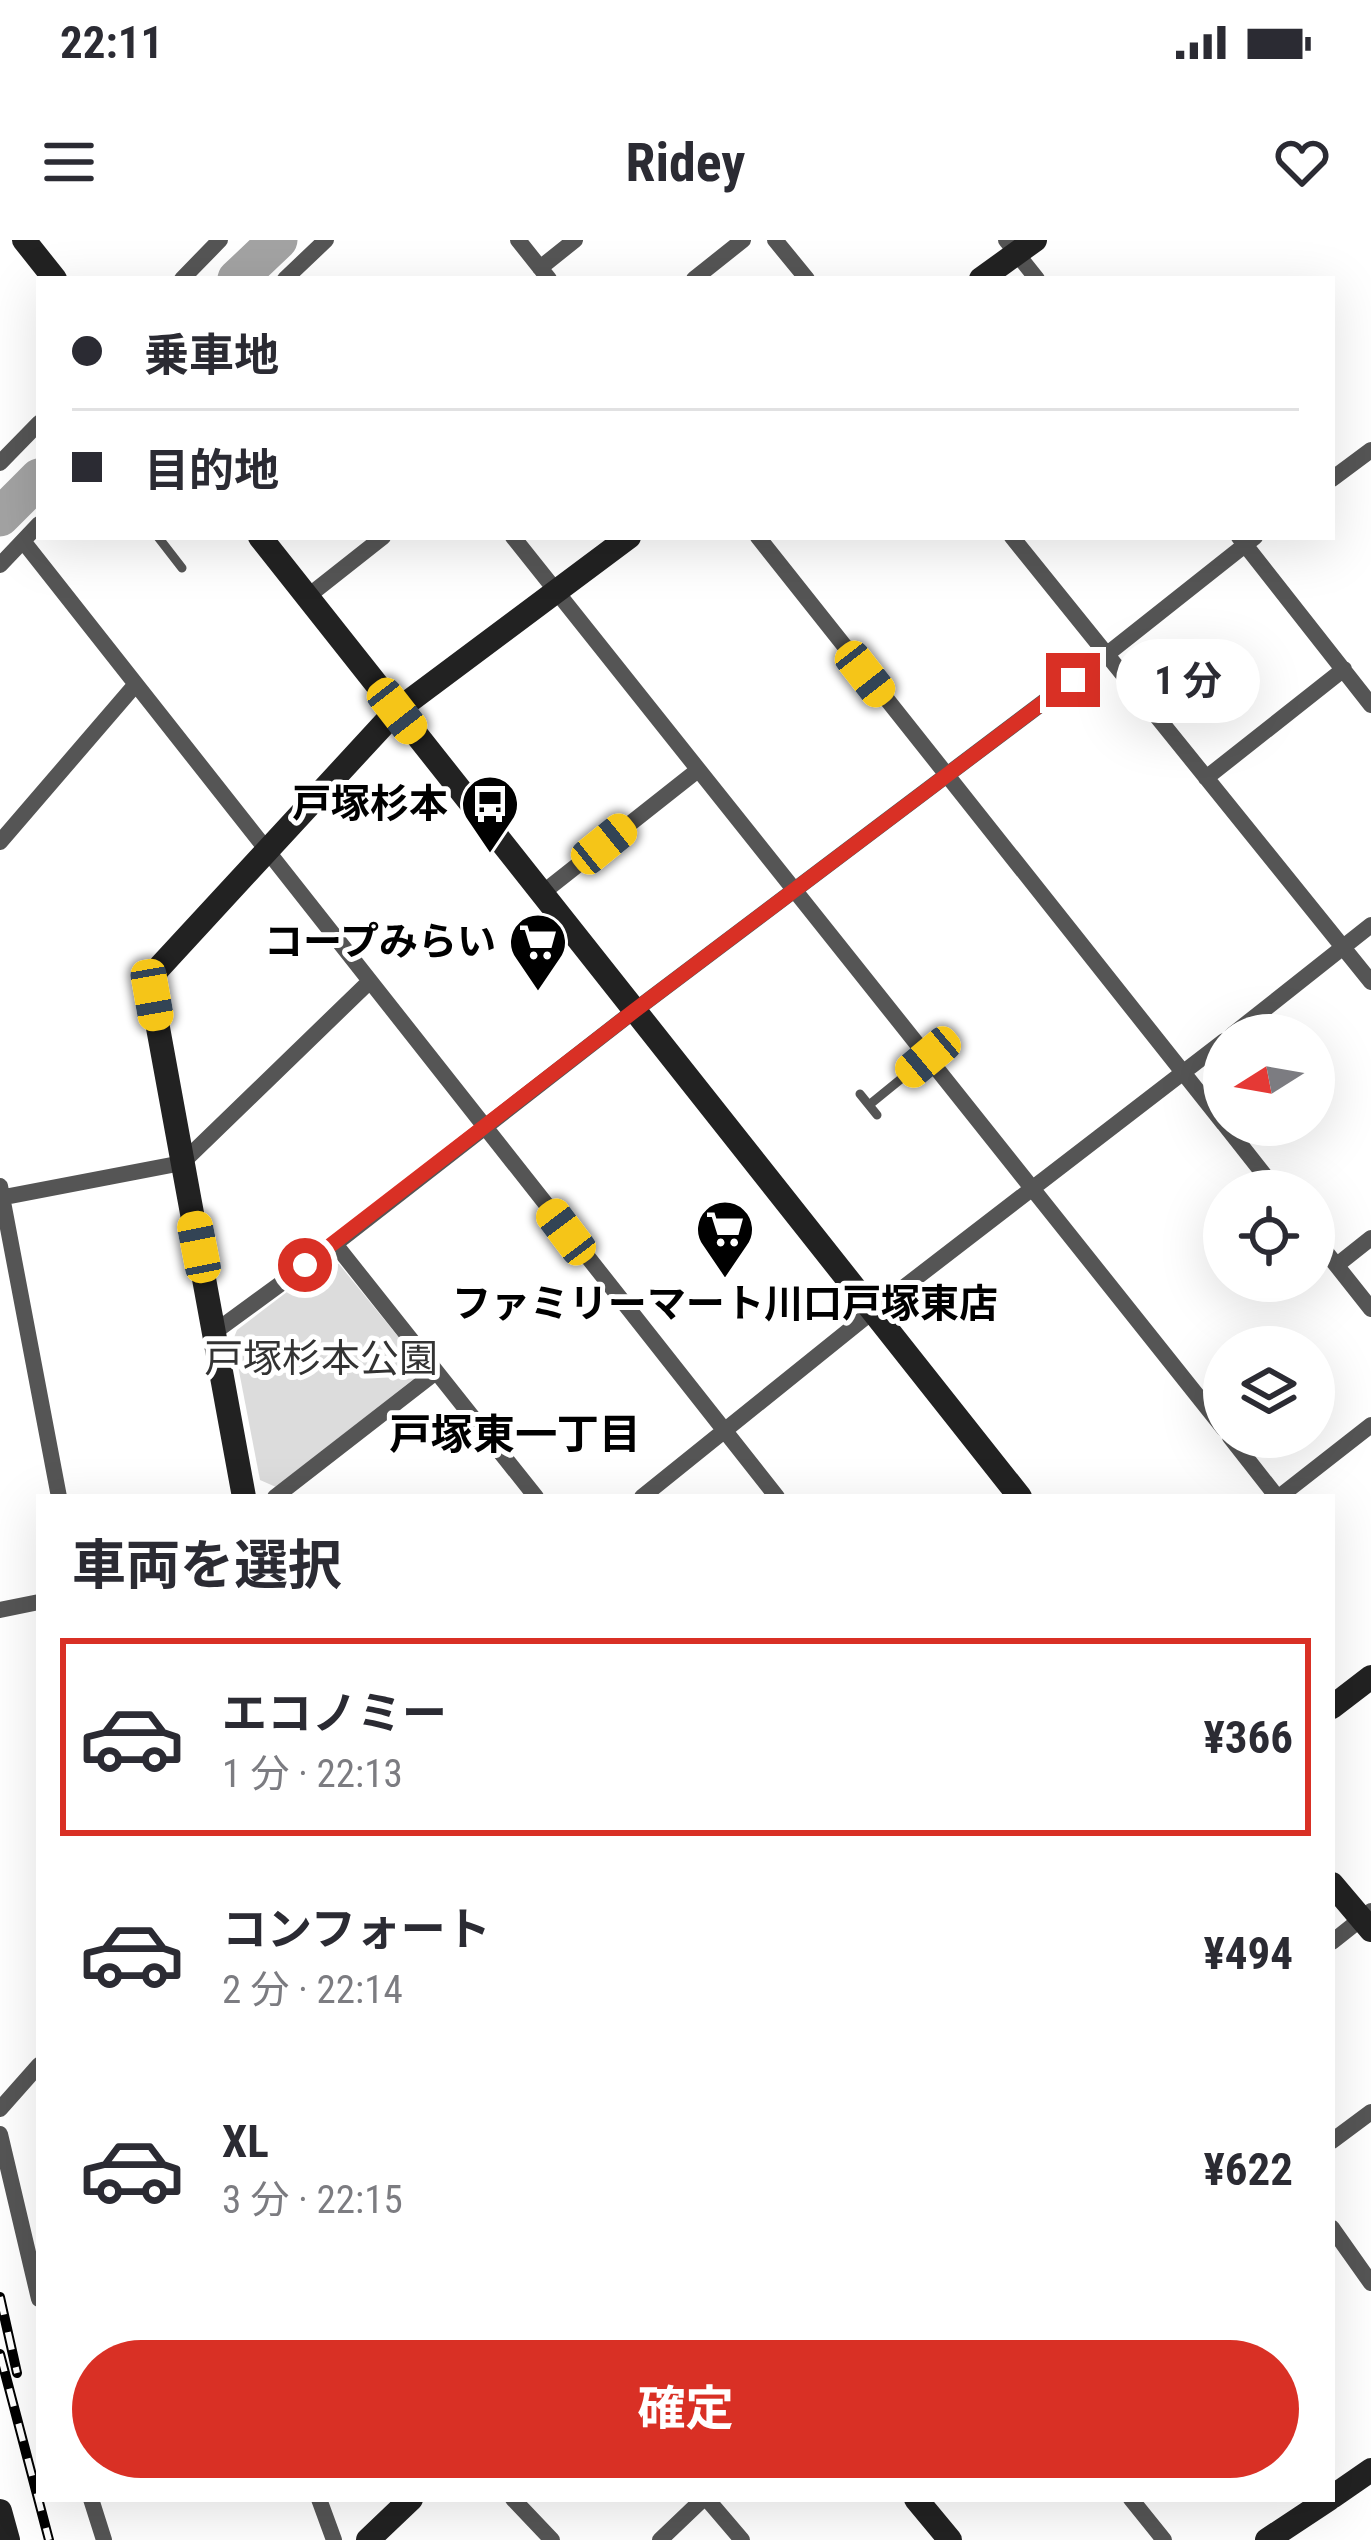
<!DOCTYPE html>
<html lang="ja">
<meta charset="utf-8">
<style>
body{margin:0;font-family:"Roboto Condensed","Noto Sans JP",sans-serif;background:#f7f7f7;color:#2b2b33;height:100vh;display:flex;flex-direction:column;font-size:45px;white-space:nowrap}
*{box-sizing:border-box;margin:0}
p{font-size:39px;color:#7c7c81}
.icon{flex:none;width:66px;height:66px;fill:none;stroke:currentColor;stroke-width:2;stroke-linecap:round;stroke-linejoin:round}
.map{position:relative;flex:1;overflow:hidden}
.panel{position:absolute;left:36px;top:1254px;width:1299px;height:1008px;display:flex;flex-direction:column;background:#fff;border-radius:0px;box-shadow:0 12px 48px #0002}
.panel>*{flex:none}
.banner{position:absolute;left:36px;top:36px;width:1299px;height:264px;border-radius:0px;box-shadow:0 12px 48px #0002;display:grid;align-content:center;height:264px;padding:0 36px;background:#fff}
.needle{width:78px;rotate:259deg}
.fabs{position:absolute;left:1203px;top:774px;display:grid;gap:24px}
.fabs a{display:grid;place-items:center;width:132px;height:132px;border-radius:50%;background:#fff;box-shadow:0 12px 48px #0002;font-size:60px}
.end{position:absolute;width:54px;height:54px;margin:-27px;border:15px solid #d93025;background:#fff;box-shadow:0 0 0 6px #fff}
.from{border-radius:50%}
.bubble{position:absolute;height:84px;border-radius:42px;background:#fff;box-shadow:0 12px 48px #0002;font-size:39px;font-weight:700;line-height:84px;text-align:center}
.car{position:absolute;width:36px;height:72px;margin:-36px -18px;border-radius:15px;box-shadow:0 0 9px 3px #0007;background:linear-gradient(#f5c518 24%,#345 0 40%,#f5c518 0 76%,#345 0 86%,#f5c518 0)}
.banner b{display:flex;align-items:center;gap:42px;height:114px;font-size:45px}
.banner b+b{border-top:3px solid #e1e1e2}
.banner i{width:30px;height:30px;background:#2b2b33}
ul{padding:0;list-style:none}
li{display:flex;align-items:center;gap:36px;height:198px;margin:0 24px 18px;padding:0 12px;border:6px solid transparent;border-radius:0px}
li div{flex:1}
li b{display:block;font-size:45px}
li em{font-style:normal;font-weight:700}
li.active{border-color:#d93025}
li>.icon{width:108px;height:108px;stroke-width:1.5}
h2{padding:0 36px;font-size:54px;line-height:144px}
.cta{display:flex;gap:24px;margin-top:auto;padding:24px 36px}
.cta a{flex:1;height:138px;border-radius:72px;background:#d93025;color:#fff;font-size:48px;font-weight:700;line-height:138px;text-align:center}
.status{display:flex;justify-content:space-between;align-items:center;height:84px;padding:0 60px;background:#fff;direction:ltr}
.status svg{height:33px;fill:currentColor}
header{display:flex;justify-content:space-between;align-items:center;height:156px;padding:0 36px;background:#fff;font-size:54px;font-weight:700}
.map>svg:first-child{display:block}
</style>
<div class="status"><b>22:11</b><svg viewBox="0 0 49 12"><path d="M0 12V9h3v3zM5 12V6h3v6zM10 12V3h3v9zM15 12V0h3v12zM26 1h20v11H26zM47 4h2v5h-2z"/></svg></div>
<header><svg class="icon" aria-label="menu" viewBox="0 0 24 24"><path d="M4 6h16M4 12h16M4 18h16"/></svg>Ridey<svg class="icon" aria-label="heart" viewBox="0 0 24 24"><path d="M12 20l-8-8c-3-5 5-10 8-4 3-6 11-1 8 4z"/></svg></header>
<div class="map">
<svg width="1371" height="2300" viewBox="0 0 1371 2300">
<rect width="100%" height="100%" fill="#fff"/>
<path fill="#dcdcdc" d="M325,1023L339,1024L418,1121L415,1138L276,1247L260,1240L233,1100L237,1090Z"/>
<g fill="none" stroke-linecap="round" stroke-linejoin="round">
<path stroke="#a3a3a3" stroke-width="39" d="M237,39L278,0
M0,277L39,238"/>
<path stroke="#555" stroke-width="9" d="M158,297L182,328
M860,854L877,875
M869,865L928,817"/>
<path stroke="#555" stroke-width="16" d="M518,0L549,39
M775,0L807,39
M1006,0L1037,39
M540,28L575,0
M182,39L220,0
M285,39L326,0
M694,39L743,0
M0,223L39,183
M1332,239L1371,210
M513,297L1224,1189
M758,297L1224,884
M1012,297L1371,742
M1239,297L1371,465
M23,301C275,619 527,937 777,1257
M0,325L39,284
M307,357L383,297
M1206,538L1344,429
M0,602L136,444
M541,654L698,530
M1232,795L1371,685
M1225,885L1277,951
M0,946L59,1257
M0,958L182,923L369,742
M1314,997L1371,1069
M335,1004L536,1257
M1337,1025L1371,998
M216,1091L335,1004L634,771L1106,415L1255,297
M1230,1197L1277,1257
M275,1257L436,1132
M642,1257L873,1071L1224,801
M1279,1257L1371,1185
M0,1370L39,1362
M1332,1702L1371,1671
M0,1869L39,1825
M0,1894L39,2059
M1332,1901L1371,1872
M1332,1988L1371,2043
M91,2259L104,2300
M319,2259L334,2300
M513,2259L552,2300
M707,2259L742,2300
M1131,2259L1164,2300
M660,2300L703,2259"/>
<path stroke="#222" stroke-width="24" d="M24,0L55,39
M981,39L1035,0
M260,297L1020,1257
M244,1257L152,755L156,731L396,471L629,297
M1332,1467L1371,1437
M1332,1644L1371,1690
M1332,2257L1371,2230
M916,2259L950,2300
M0,2271L8,2300
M368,2300L411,2259
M1267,2300L1329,2259"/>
<g stroke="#000" stroke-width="10">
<path id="rail" d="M0,2057L17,2133
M0,2114L49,2300"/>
</g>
<use href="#rail" stroke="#fff" stroke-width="6" stroke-dasharray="18" stroke-linecap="butt"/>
</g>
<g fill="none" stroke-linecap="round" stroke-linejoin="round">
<path stroke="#d93025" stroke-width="15" d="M305,1025L634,771L1073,440"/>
</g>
<defs>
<g id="bus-pin" transform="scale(3)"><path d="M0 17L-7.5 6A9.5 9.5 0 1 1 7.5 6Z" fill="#000" stroke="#fff"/><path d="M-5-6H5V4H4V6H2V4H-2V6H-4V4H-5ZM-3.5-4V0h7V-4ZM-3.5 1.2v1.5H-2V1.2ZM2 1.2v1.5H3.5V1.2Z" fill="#fff"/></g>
<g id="supermarket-pin" transform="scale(3)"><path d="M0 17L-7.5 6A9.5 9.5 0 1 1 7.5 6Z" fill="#000" stroke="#fff"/><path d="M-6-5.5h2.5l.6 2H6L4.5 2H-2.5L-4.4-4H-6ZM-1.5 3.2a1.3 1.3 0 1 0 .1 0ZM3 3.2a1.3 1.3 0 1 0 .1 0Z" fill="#fff"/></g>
</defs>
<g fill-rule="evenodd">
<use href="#bus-pin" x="490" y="564"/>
<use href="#supermarket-pin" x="538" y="702"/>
<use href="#supermarket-pin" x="725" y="989"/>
</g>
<g text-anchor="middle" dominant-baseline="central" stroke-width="10" stroke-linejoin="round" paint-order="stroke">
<g font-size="39" font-weight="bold" fill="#000" stroke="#fff" text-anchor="end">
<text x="448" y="564">戸塚杉本</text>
<text x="496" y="702">コープみらい</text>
<text x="725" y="1064" text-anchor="middle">ファミリーマート川口戸塚東店</text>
</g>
<g font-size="39" fill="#333" stroke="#fff">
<text x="321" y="1119">戸塚杉本公園</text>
</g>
<g font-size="42" font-weight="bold" fill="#000" stroke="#fff">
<text x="515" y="1194">戸塚東一丁目</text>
</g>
</g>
</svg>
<div class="fabs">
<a><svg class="needle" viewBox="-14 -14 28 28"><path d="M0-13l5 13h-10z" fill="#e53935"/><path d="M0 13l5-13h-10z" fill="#7c7c81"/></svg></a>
<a><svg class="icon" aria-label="locate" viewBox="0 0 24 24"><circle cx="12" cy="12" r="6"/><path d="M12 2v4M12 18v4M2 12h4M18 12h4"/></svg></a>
<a><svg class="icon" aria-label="layers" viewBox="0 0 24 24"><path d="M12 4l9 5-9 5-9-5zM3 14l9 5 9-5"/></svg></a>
</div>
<i class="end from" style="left:305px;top:1025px"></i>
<i class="end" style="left:1073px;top:440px"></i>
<div class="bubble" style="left:1116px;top:399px;width:144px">1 分</div>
<i class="car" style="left:865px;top:434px;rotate:142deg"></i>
<i class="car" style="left:397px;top:471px;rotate:142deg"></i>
<i class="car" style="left:604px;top:604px;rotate:51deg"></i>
<i class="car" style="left:152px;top:755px;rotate:170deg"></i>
<i class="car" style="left:928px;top:817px;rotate:230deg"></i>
<i class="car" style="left:566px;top:992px;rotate:323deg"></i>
<i class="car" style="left:199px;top:1007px;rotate:349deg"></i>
<div class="banner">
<b><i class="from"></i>乗車地</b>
<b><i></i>目的地</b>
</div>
<section class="panel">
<h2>車両を選択</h2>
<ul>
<li class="active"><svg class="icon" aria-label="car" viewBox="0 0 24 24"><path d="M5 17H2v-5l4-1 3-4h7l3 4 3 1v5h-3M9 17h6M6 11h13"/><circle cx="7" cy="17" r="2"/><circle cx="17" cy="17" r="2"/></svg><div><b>エコノミー</b><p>1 分 · 22:13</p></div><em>¥366</em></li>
<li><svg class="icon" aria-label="car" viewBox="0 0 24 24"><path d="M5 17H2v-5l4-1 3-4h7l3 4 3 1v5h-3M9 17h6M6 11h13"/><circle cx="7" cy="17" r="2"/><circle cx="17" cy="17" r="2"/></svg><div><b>コンフォート</b><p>2 分 · 22:14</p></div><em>¥494</em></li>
<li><svg class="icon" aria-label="car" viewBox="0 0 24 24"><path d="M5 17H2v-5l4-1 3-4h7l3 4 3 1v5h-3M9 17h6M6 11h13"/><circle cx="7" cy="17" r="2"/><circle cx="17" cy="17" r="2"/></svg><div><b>XL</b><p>3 分 · 22:15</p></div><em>¥622</em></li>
</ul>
<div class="cta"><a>確定</a></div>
</section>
</div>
